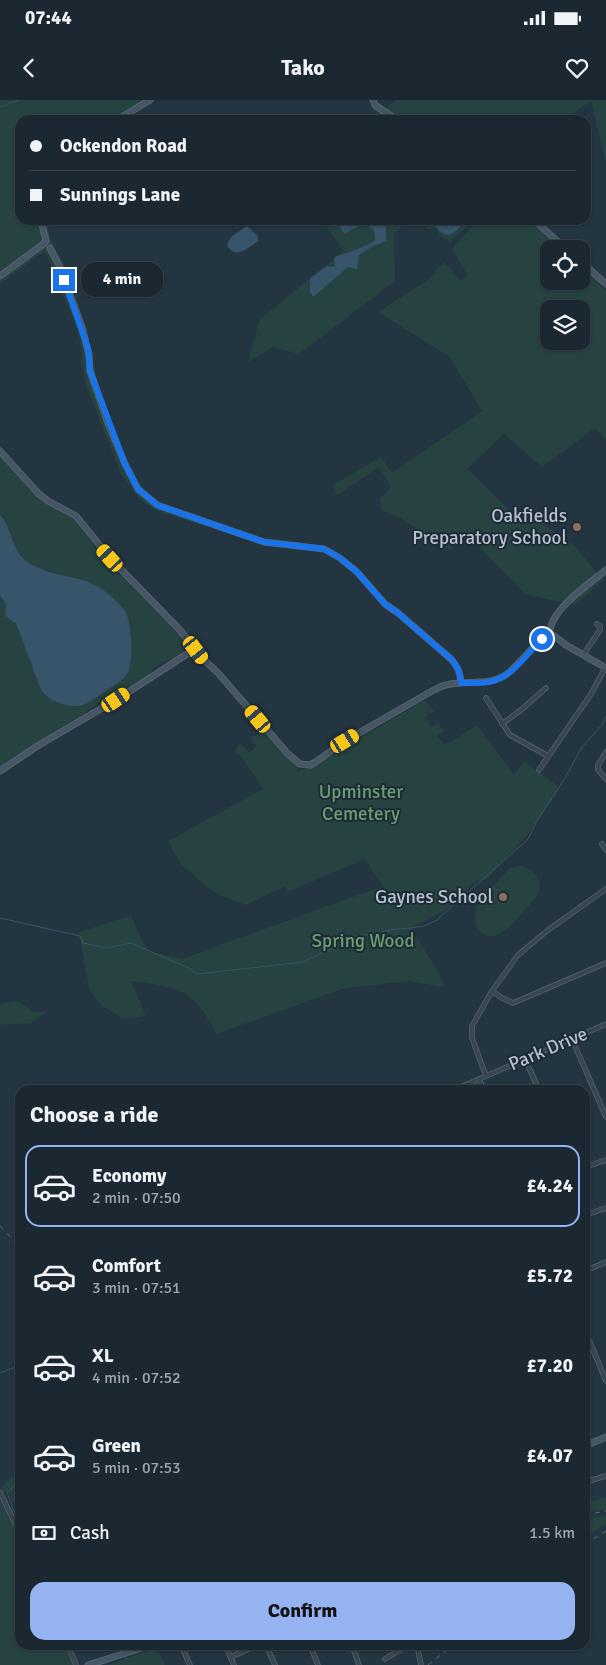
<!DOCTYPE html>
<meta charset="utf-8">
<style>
body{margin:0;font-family:Signika,sans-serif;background:#28343e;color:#f1f3f6;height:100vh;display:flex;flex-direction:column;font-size:19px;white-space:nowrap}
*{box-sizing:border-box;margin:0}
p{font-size:16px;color:#a0a6ac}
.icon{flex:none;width:28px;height:28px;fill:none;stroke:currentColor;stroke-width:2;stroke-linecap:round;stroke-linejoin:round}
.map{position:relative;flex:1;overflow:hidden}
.panel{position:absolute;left:15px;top:985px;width:575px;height:565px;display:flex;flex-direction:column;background:#1b2832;border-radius:15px;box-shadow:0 1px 4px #0004,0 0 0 1px #39444d}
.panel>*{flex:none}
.guide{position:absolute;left:15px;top:15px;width:576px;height:110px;border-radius:15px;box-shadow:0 1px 4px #0004,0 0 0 1px #39444d;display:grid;align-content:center;height:110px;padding:0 15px;background:#1b2832}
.controls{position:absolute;left:540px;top:140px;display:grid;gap:10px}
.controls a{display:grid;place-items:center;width:50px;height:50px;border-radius:10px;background:#1b2832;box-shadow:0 1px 4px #0004,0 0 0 1px #39444d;font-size:25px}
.end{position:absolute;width:22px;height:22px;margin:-11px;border:6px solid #1a73e8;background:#fff;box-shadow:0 0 0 2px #fff}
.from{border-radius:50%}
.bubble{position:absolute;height:35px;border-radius:15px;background:#1b2832;box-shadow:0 1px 4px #0004,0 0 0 1px #39444d;font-size:16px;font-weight:700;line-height:35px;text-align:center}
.car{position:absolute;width:15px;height:30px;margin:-15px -8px;border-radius:6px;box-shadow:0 0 4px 1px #0007;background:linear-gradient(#f5c518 24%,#345 0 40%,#f5c518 0 76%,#345 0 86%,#f5c518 0)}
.guide b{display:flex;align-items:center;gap:18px;height:48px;font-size:19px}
.guide b+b{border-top:1px solid #39444d}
.guide i{width:12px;height:12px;background:#f1f3f6}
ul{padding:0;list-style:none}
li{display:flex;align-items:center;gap:15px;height:82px;margin:0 10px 8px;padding:0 5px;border:2px solid transparent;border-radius:15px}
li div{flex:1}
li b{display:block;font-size:19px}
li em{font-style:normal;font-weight:700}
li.on{border-color:#95b2f1}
li>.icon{width:45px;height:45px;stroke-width:1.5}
h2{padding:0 15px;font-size:22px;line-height:60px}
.pay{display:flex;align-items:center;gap:12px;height:55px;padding:0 15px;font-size:19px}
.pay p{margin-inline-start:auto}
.button{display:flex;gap:10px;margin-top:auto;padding:10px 15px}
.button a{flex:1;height:58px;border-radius:15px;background:#95b2f1;color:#111;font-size:20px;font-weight:700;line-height:58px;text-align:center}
.status{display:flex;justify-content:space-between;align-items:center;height:35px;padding:0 25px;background:#1b2832;direction:ltr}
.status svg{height:14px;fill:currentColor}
header{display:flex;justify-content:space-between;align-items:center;height:65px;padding:0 15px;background:#1b2832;font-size:22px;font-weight:700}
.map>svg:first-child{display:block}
</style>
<div class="status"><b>07:44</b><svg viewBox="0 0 49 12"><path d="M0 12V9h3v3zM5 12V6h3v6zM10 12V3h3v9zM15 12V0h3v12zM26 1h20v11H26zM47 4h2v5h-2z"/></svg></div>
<header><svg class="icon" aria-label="back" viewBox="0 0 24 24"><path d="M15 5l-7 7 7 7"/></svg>Tako<svg class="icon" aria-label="heart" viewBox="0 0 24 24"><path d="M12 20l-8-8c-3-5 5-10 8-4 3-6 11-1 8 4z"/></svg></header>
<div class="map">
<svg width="606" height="1565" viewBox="0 0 606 1565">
<rect width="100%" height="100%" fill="#243542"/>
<path fill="#264342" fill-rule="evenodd" d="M0,0H145L112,20H20V120H59L47,128L94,254L92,259L102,297L121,346L137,383L159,403L211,421L202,425L159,412L141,401L121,374L86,285L81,260L82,250L75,224L45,151L0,183Z
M396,0H606V62L591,1L563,20H385L375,12L371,6L375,3L384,10Z
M322,120H429L442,133L456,132L466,120H529L560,149H549V181H581V168L606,191V339L595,328L542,367L504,334L467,369L518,419L529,410L546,426L573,444L603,480L575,505L525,494L469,436L449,450L402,419L382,410L380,398L391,388L379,367L337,395L333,385L381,357L392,373L482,311L450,257L378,212L429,179L444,162L461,181L468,176L452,148L472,126L469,124L450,143L441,136L435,127L428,130L423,123L403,125L394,134L395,181L299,254L273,247L248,262L260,219L344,151ZM549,209H581V241H549Z
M0,354L43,402L75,420L98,452L186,541C186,552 177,559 167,561V560L153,569L149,575L117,594L114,593L85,612V615L62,627L0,667Z
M425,600L434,612L425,617L431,627L438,623L444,631L437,636L445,644L453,641L477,625L514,675L524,661L560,688L529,733L487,779L480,781L478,779L446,810L411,828L440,875L444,887L409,881L342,889L216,934C209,920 201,905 188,896C177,887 145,882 131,881L146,916L123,919L101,905L89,890L79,832L131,816L147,851L182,859L383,786L365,759L287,792L285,786L246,805L217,794L201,782L180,763L168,741L263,689L242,657L234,652L240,642L249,653L257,646L250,639L262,630L298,666L297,672L316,664Z
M519,766C526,767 532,769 536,775C547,790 531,803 521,814C511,826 489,851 476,825C467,807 496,784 507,771L510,768Z
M18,901L33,912L48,911L31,923L0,925V904Z
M20,1370V1420L8,1391L5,1393L2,1386Z
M606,1397V1409L585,1412V1404Z
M0,1400L20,1439V1545H66L70,1555L69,1558L72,1559L73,1565H0Z
M606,1415V1424L585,1437V1420Z
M71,1545H144L127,1551L124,1548L98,1546L73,1551Z
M157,1548L165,1565H108Z"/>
<path fill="#37546a" d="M337,120H356L357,122L361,120H383L386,127V141L373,146L359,155L357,169L348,167L313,197L310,191V178L327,166L331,167L335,166L334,159L336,156C341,156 372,144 375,140L374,130L365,123L345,133L342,131Z
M429,120H466C450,140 446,139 429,120Z
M247,126L258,136V141C248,148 233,161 227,144L231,137Z
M0,415C12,427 11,449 25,460C43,474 66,475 86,481C100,486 117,499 125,511C132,522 134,563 127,574C123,581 114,585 107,590C87,603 83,611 59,603C51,600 47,597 41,590L16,523L13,522L5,515L6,504L0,495Z"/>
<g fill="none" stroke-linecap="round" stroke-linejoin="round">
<path stroke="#37546a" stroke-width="1" d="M0,7L19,0
M0,818L80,836L83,843L107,848L131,843L191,869L197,874L303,862L356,837L396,829L411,828L424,826L437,820L528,739L537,721L565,678L582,647L602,625L606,616
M0,1273L20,1265
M14,1412L7,1392L20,1382
M99,1565L123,1557L128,1559"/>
<g stroke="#56646f" stroke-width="5.5">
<path id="street" d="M583,555L600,530V526L597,524
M486,598L510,635L548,656
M502,624L521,610L546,588
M606,652L598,665V670L606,679
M539,670L591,594L605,568
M602,744L606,750
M492,891L502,898L513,903L606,863
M572,939L606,1017
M525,959L539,990
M486,976L472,938V926L492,891L518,855L548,830L606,789
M479,979L484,990
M463,986L606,924
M585,1067L606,1060
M585,1115L606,1108
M585,1171L606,1162
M585,1230L606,1281
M585,1382L606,1376
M0,1392L20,1434
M68,1545L76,1565
M181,1545L190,1565
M225,1545L234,1565
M266,1545L275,1565
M310,1545L318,1565
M352,1545L359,1565
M417,1545L421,1565
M161,1548L168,1545
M231,1557L257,1545
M385,1559L408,1545"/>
</g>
<g stroke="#56646f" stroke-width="7">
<path id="secondary" d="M373,0L375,5L397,20
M117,20L150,0
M534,120L566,149
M50,148L59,165L82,227L89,255L90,271L109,326L125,364L138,389L157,405L264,442L324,449L340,458L357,472L385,504L398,513L451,559C458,567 460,572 461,583
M581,162L606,184
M0,176L42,145L46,141L41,120
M0,351L39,394L48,401L76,416L110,458L179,529L201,556
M550,535C548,511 589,484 606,470
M550,535H553L566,545L606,568
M0,671L39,645L116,600L187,554L194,553L199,555L218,573L288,654L300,664L310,665L314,663L345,641L432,591C436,589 441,586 446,585C465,579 485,587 504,576C519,567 535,540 550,535
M585,1346L606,1337
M88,1565L151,1545"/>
</g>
<use href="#street" stroke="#384652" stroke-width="4"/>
<use href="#secondary" stroke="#465665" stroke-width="5"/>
<path stroke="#5a6b79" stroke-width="1" stroke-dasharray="5 5" stroke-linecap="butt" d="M0,1126L20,1147
M585,1415L606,1411
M585,1444L606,1431
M428,1565L453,1545"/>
</g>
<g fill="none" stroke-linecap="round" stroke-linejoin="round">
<path stroke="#1a73e8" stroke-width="6" d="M64,180L88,248L90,271L125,364L138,389L157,405L264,442L324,449L340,458L357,472L385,504L398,513L451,559C458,567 460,572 461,583C472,583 483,584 493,581C514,575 527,553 542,539"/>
</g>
<g fill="#8d6e63" stroke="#1d2b37" stroke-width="2">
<circle cx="577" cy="427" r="5"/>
<circle cx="503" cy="797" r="5"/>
</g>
<g text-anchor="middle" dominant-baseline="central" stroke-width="4" stroke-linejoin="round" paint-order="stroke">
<g font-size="19" fill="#b5c1cc" stroke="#1d2b37" text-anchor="end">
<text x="567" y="416">Oakfields<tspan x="567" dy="22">Preparatory School</tspan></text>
<text x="493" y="797">Gaynes School</text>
</g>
<g font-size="19" fill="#6b9e6f" stroke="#1d2b37">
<text x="361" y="692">Upminster<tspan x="361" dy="22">Cemetery</tspan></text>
<text x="363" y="841">Spring Wood</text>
</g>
<g font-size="19" fill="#b5c1cc" stroke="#1d2b37">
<text transform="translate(548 949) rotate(-23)">Park Drive</text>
</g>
</g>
</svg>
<div class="controls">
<a><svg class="icon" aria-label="locate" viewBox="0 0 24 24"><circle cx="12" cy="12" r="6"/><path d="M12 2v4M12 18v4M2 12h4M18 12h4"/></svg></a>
<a><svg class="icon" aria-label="layers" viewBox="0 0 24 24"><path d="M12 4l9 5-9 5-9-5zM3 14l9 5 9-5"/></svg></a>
</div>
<i class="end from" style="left:542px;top:539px"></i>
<i class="end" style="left:64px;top:180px"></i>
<div class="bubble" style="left:81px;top:162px;width:82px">4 min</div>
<i class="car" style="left:110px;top:458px;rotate:318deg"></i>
<i class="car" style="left:196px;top:550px;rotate:143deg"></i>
<i class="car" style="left:116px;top:600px;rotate:56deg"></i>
<i class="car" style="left:258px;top:619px;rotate:320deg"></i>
<i class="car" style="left:345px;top:641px;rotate:59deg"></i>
<div class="guide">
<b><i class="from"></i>Ockendon Road</b>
<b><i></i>Sunnings Lane</b>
</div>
<section class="panel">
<h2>Choose a ride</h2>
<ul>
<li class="on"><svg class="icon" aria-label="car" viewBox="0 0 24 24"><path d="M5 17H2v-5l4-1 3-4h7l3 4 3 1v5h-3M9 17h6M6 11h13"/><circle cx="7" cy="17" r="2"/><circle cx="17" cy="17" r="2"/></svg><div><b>Economy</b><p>2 min · 07:50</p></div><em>£4.24</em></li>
<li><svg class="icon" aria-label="car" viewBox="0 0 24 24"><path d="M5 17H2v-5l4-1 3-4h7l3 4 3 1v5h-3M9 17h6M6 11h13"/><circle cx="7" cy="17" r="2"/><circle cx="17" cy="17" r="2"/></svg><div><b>Comfort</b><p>3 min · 07:51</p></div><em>£5.72</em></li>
<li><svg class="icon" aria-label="car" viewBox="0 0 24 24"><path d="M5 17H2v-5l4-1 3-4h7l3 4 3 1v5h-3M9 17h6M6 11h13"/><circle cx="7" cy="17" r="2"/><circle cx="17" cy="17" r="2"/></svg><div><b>XL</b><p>4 min · 07:52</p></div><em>£7.20</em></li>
<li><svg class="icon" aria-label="car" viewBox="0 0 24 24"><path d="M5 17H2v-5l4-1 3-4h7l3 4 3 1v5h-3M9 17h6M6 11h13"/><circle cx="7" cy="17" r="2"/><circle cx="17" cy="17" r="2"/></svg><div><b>Green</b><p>5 min · 07:53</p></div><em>£4.07</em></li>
</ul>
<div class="pay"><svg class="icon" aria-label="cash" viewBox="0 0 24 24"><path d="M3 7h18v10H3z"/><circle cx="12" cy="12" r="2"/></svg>Cash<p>1.5 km</p></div>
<div class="button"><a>Confirm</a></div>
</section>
</div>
